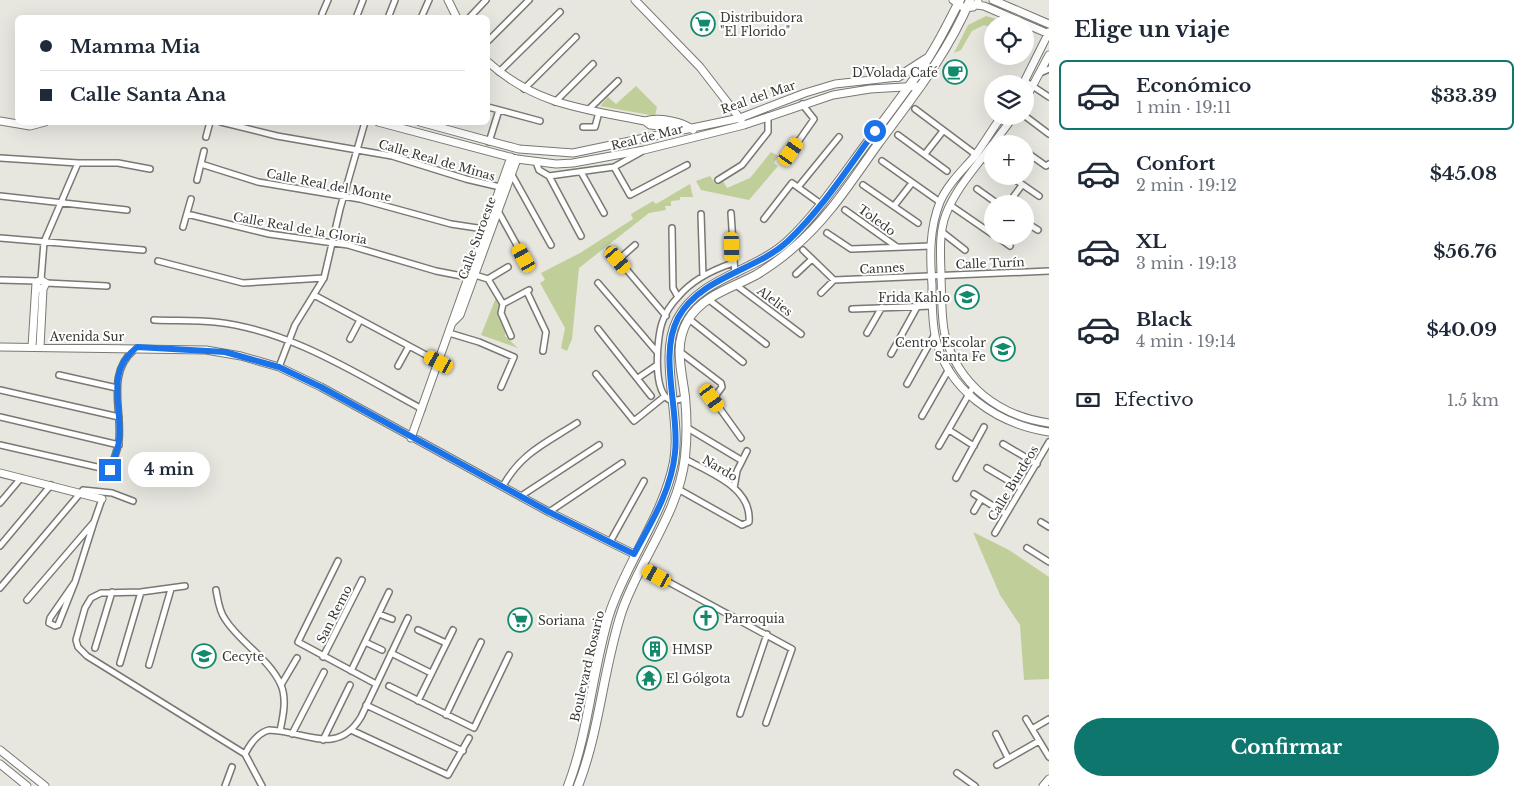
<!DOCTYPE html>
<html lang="es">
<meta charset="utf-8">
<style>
body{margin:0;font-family:"Libre Baskerville",serif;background:#f6f6f7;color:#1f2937;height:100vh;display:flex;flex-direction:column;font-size:19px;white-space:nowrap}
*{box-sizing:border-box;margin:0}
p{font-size:16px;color:#747a83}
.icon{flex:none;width:28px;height:28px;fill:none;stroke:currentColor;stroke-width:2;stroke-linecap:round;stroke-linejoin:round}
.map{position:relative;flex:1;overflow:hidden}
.details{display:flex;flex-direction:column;background:#fff;width:475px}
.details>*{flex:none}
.hud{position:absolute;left:15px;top:15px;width:475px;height:110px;border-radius:8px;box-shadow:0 5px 20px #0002;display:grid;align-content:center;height:110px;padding:0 25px;background:#fff}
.controls{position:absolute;left:984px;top:15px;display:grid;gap:10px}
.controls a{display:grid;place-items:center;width:50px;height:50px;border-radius:50%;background:#fff;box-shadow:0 5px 20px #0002;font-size:25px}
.end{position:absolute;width:22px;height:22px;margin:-11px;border:6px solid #1a73e8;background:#fff;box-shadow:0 0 0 2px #fff}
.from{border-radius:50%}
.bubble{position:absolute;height:35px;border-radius:18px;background:#fff;box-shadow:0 5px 20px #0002;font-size:16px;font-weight:800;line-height:35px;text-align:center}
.car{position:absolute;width:15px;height:30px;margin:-15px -8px;border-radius:6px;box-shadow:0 0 4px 1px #0007;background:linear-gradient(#f5c518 24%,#345 0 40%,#f5c518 0 76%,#345 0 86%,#f5c518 0)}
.hud b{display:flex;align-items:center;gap:18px;height:48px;font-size:19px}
.hud b+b{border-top:1px solid #e0e1e3}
.hud i{width:12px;height:12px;background:#1f2937}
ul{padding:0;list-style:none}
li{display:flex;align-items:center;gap:15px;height:70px;margin:0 10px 8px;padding:0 15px;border:2px solid transparent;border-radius:8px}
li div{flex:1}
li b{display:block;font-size:19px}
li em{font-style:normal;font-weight:800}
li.current{border-color:#0f766e}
li>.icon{width:45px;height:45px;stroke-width:1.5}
h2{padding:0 25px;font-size:22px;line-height:60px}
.pay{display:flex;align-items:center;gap:12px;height:55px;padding:0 25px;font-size:19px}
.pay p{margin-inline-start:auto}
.action{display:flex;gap:10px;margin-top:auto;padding:10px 25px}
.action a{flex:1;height:58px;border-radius:30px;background:#0f766e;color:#fff;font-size:20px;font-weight:800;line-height:58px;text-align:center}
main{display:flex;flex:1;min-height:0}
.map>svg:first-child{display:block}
</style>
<main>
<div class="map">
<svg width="1049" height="786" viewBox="0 0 1049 786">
<rect width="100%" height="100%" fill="#e7e6df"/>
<path fill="#c0cf99" d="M986,16L1003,21V24L994,22L990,27L984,25L972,31L961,50L954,53L968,25Z
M636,86L657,107L655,116L600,106L608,97L616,104Z
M771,152L778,156L774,163L778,166L749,200L701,190L696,181L710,176L715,183L723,181L727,188L750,178Z
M690,184L693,197H680V200L671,201V206H665L666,210L649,213L579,268L572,339L567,351L561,348L565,328L540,283L545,280L541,273L580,253L633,219L631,214L653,201L656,204Z
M497,295L502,302C497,317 507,323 505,336L518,348L481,335Z
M973,532L1009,550L1049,577V679L1024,680L1020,625L1000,595Z"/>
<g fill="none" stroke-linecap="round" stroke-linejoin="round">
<g stroke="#797872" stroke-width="8">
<path id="street" d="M322,14L328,0
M356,18L363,0
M388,18L395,0
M421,18L429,0
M469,18L486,0
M488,41L529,0
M499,72L560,12
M1040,73L1049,69
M1025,81L1049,97
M524,89L576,37
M555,102L593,64
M488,107L540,121
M915,109L975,154
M588,110L618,81
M1025,116L1049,134
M221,122L277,136L392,156L466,179L500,187
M583,127H595L599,112
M898,135L947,171
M206,137L210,122
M1009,141L1014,144
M489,142L499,110
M1025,151L1046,166L1049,164
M791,152L814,119L802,104
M925,154L943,131
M0,158L78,163
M983,158L992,165
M882,161L940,202
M536,162L539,170L549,176L581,236
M201,164L258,182L360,199L451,224L484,229
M614,167L630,195L687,165
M581,172L604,213
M512,175L551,245
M549,176L614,167L641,152
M1010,176L1039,196
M197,180L204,151
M718,180L742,165L768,132V116
M863,185L918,223
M799,186L839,137
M977,189L998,204
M0,196L127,210
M1008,204L1022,185
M950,205L992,234
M894,206L912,183
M845,210L897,247
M498,211L524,258
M731,213L735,274
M187,214L269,234L348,245L436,271L467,277
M701,214L703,276
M764,219L792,183L821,204
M1025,222L1038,230
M183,227L191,199
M672,228L673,288L678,297
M942,232L965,250
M827,233L851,249L931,246
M996,236L1010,246
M0,238L143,250
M610,250L666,316
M803,250L834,280L1049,271
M618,260L635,245
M158,261L243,283L324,278
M796,274L812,259
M475,275L488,279
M488,279L503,304L501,313L511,336
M488,279L508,267
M0,280L37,281
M41,280L44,242L78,163H118L150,169
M46,283L107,286
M598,283L657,352
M736,285L801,334
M527,292L546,332L543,351
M821,293L834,280
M314,295L439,362
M708,299L766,344
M503,304L529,290
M852,309L932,306
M689,319L743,362
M154,320C174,321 195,320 215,322C290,330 357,374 422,409
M598,329L651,396
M449,333L479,342L514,357L501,387
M867,333L882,307
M350,339L360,320
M679,351L721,383L722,387L713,399L741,438
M891,354L917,307
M398,366L409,346
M279,367L295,325L324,278L340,209L365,122
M596,374L634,421L665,396
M59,375L117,388
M638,378L657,365
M907,384L935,334
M0,390L119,417
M685,398C680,399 675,402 670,400C652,392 657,338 662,323C665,314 671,304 678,297C692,280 712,270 733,263
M922,416L949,369
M0,417L119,445
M686,427L741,460
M949,430L974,446
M1003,444L1037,464
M0,445L110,470C113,461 118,450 119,440C122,408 106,373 135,349
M939,446L973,387
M987,468L1021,488
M956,478L984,427
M503,486C521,453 546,443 577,423
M734,488L737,471L747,451
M678,489L742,525L749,522C752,487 710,473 685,459
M974,494L1006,514
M521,496L599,445
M0,503L21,478
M974,511L981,499
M549,512L622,463
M1041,522L1049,527
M995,533L1049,442
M610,542L644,481
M0,546L51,485
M1027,548L1049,562
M338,561L298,642L376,684
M641,567L792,649L766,723
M75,582L58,625L55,626L49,623L50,618L75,582L94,522
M185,586L141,592L101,593L91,598L85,608L76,640L78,647L87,656L245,754
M0,588L83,490L112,493L133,501
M216,590C218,600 219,611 225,619C240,643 269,658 281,685C287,699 283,717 280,731
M27,600L94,522L102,499
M379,614L392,619
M418,630L446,643
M365,642L382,650
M95,648L112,592
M391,653L431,673
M323,657L362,580
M120,663L141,592
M149,665L171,589
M351,671L389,592
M281,685L297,658
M389,686L474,728L509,655
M418,701L453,630
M366,705L463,751
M740,714L767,634
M446,715L481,642
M1026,719L1049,757
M1032,729L1049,719
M351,730L448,775L469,738
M292,734L324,672
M996,734L1008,758
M323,740L350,685
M997,765L1039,741
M957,773L975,786
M225,786L232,767
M262,786L245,754C250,744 258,733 269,730C305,731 337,757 361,717L408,618"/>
</g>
<g stroke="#797872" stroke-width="9">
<path id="secondary" d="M448,0L457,18
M635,0L700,67L741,120
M953,0L964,8L973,7L978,2
M993,0L1049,24
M976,5L984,6L1049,34
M488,62C536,105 584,109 645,121C658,117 683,121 693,130
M1023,84L1049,32
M1025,100L1049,55
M1002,116C992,129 984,144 974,157C962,171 947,185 940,202C929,229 930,258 932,285C932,301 932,319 935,335C946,390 997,424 1049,432
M0,121L30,126L45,122
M645,121L650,125L681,128
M378,122L517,159L556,164L573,163L644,150L744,125L833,95L870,89L921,86
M420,122L519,149L573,153L740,118L805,93L835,84L898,77
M993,144L1014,116
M992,145C976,167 956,188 946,214C938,235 941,257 941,278C942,297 941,317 945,335C958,385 999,416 1049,423
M453,322L460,315L517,159
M0,347L206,350L241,356L279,367L321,387L549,512L634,554
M32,347L36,283L41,280L46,283L43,289L36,287
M40,347L43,289
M411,438L511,157
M0,473L102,499
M0,750L45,786
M0,764L27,786
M1043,786L1049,779"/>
</g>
<g stroke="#797872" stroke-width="10">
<path id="primary" d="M898,77L926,59
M568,786C589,731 592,671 609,615C626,562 663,517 674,462C682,417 658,358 677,320C699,277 755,272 788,241C813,217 833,189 853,162C878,127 906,93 929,57C941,38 950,19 960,0
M578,786C600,730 603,668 622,611C640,559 679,513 685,457C687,438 687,417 685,397C682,371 673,345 688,320C703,295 732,288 756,275C769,267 782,258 793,248C828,219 852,180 878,144C912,98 948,53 970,0"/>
</g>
<use href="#street" stroke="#fff" stroke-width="5"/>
<use href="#secondary" stroke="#fff" stroke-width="7"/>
<use href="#primary" stroke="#fff" stroke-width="8"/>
</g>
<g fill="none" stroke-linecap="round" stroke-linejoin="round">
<path stroke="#1a73e8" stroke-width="6" d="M110,470C113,461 118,450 119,441C123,405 104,373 137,347L225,352L279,367L321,387L549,512L634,554C652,521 671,491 675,453C680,411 658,356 678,318C700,277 756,271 788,241C822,209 848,168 875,131"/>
</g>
<defs>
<g id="supermarket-ring" transform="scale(1.25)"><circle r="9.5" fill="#fff" stroke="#138a6c" stroke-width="1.5"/><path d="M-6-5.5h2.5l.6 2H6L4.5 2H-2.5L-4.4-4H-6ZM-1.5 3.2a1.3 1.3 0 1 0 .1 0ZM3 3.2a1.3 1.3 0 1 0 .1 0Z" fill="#138a6c"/></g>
<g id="cafe-ring" transform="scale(1.25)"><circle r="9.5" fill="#fff" stroke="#138a6c" stroke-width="1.5"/><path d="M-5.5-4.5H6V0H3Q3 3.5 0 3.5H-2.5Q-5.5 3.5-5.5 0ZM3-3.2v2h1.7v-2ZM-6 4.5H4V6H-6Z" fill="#138a6c"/></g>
<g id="school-ring" transform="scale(1.25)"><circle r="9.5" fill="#fff" stroke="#138a6c" stroke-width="1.5"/><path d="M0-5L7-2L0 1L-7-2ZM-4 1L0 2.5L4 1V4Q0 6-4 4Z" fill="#138a6c"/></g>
<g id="church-ring" transform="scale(1.25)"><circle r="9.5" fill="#fff" stroke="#138a6c" stroke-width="1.5"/><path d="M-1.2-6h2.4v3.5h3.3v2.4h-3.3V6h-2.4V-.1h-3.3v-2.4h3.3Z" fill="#138a6c"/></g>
<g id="building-ring" transform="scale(1.25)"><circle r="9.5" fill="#fff" stroke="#138a6c" stroke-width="1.5"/><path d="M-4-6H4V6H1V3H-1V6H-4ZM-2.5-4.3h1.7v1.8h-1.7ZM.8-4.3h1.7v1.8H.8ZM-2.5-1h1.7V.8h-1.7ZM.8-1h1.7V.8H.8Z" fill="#138a6c"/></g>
<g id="temple-ring" transform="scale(1.25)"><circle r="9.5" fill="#fff" stroke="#138a6c" stroke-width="1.5"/><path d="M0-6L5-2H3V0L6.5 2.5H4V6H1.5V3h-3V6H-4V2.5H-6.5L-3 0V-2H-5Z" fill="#138a6c"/></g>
</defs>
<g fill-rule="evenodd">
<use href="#supermarket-ring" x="703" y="24"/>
<use href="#cafe-ring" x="955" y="72"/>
<use href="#school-ring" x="967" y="297"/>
<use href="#school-ring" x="1003" y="349"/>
<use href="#church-ring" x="706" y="618"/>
<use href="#supermarket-ring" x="520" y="620"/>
<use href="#building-ring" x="655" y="649"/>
<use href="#school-ring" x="204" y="656"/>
<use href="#temple-ring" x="649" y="678"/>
</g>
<g text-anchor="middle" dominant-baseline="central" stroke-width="4" stroke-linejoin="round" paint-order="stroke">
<g font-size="12" fill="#383835" stroke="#fff" text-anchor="start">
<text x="720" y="17">Distribuidora<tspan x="720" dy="14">"El Florido"</tspan></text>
<text x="938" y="72" text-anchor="end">D'Volada Café</text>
<text x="950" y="297" text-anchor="end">Frida Kahlo</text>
<text x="986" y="342" text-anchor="end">Centro Escolar<tspan x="986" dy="14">Santa Fe</tspan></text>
<text x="724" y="618">Parroquia</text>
<text x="538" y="620">Soriana</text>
<text x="672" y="649">HMSP</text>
<text x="222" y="656">Cecyte</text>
<text x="666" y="678">El Gólgota</text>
</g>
<g font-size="12" fill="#383835" stroke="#fff">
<text transform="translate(758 97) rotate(-19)">Real del Mar</text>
<text transform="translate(647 137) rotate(-14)">Real de Mar</text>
<text transform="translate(437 160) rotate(16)">Calle Real de Minas</text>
<text transform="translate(329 185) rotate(11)">Calle Real del Monte</text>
<text transform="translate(877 220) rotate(36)">Toledo</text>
<text transform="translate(300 228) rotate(10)">Calle Real de la Gloria</text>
<text transform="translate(477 238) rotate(-70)">Calle Suroeste</text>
<text transform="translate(990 263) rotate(-2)">Calle Turín</text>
<text transform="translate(882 268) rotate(-3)">Cannes</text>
<text transform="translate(775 301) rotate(37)">Alelies</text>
<text x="87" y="336">Avenida Sur</text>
<text transform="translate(720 468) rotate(31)">Nardo</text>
<text transform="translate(1013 483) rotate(-59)">Calle Burdeos</text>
<text transform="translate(334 614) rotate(-63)">San Remo</text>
<text transform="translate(587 666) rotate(-77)">Boulevard Rosario</text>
</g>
</g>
</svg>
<div class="controls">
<a><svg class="icon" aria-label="locate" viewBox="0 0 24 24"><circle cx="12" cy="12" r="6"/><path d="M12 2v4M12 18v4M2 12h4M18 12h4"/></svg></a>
<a><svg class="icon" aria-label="layers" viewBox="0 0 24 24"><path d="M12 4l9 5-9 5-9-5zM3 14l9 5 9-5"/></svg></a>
<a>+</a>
<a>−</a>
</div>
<i class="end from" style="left:875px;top:131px"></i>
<i class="end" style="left:110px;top:470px"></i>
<div class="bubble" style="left:128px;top:452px;width:82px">4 min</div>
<i class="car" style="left:791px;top:152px;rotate:35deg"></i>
<i class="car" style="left:732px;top:247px;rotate:179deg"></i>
<i class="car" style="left:524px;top:258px;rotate:331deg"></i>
<i class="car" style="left:618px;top:260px;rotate:140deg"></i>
<i class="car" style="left:439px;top:362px;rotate:298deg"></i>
<i class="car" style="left:712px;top:398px;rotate:144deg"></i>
<i class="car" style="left:657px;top:576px;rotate:299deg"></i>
<div class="hud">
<b><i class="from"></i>Mamma Mia</b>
<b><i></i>Calle Santa Ana</b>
</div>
</div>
<section class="details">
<h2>Elige un viaje</h2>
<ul>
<li class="current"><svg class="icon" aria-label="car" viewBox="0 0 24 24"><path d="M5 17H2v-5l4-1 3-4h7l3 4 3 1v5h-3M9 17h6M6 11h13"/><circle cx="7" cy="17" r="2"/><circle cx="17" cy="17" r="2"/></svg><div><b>Económico</b><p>1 min · 19:11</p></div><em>$33.39</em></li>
<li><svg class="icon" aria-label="car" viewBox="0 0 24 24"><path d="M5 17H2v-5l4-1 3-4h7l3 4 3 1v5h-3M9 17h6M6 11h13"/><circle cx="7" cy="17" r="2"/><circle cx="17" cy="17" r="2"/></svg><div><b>Confort</b><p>2 min · 19:12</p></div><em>$45.08</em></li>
<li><svg class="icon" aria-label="car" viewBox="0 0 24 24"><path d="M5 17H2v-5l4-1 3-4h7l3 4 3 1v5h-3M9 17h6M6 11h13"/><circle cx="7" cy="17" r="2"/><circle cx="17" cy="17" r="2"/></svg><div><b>XL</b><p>3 min · 19:13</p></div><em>$56.76</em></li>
<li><svg class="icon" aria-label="car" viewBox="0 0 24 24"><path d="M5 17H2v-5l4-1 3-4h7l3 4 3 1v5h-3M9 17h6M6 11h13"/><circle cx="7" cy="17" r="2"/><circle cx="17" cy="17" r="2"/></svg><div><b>Black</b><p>4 min · 19:14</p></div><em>$40.09</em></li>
</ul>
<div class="pay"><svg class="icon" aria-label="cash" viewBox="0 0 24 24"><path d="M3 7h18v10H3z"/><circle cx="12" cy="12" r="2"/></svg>Efectivo<p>1.5 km</p></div>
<div class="action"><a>Confirmar</a></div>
</section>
</main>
